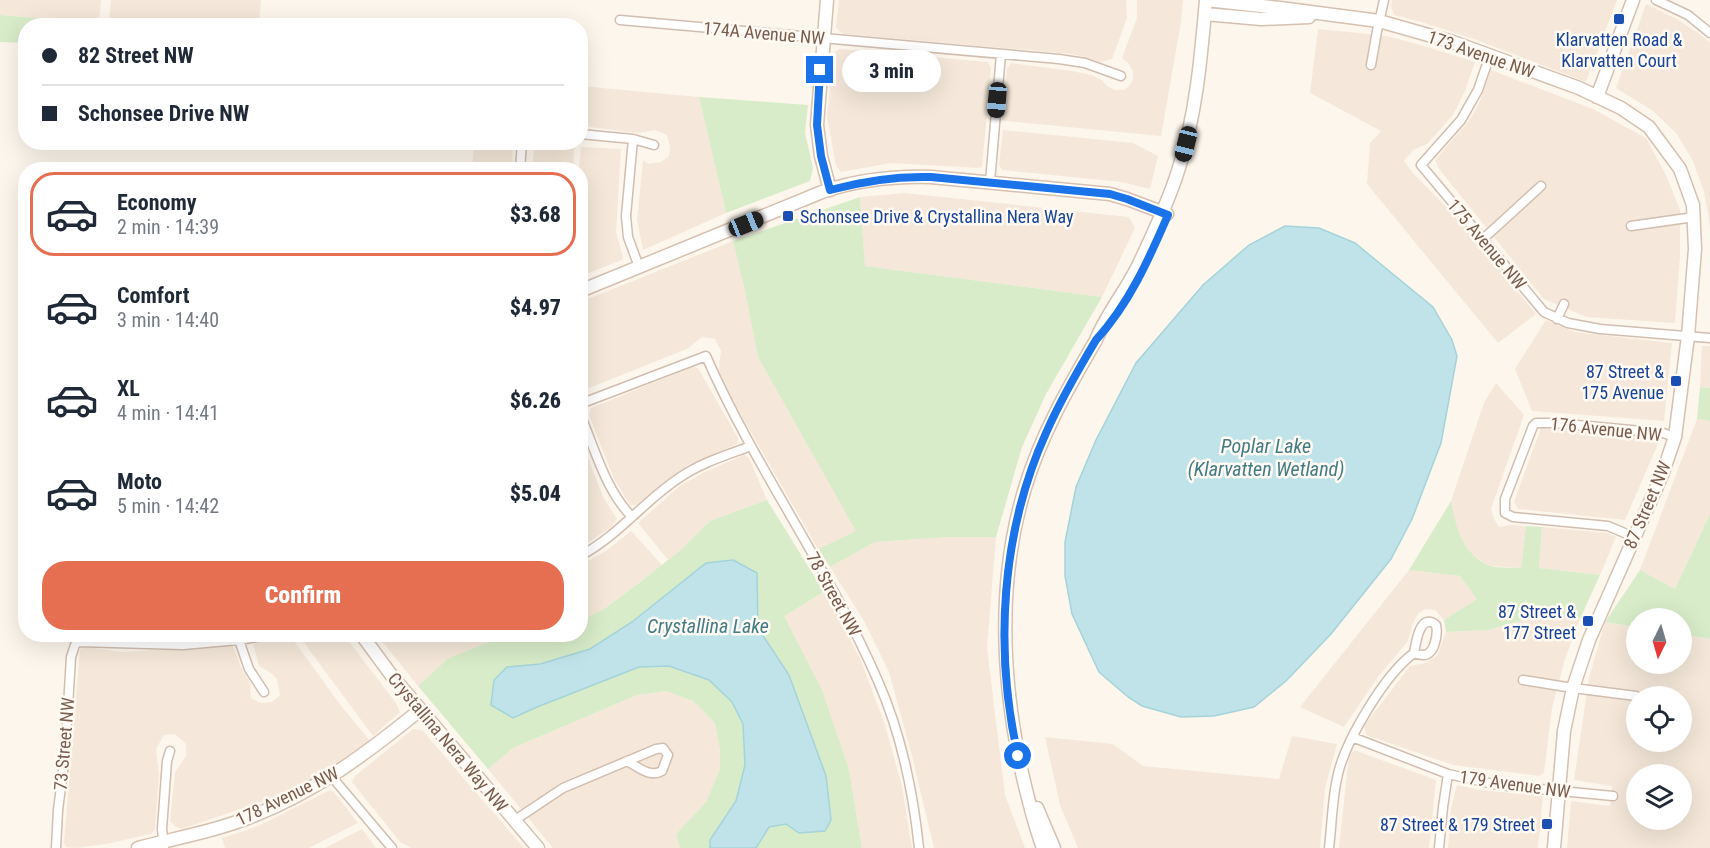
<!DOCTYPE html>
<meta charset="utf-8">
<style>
body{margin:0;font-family:"Roboto Condensed",sans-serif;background:#f2f2f3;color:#1f2937;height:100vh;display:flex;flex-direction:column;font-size:22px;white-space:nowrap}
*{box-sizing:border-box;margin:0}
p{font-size:20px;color:#747a83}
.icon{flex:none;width:33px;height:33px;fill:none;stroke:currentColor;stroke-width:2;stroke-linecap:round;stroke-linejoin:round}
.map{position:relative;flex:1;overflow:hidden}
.panel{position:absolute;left:18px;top:162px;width:570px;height:480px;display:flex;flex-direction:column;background:#fff;border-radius:24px;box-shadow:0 6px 24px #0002}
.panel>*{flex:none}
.banner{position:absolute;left:18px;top:18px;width:570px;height:132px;border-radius:24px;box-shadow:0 6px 24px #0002;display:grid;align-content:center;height:132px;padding:0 24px;background:#fff}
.needle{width:39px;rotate:185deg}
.buttons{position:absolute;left:1626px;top:608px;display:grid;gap:12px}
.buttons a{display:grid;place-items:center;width:66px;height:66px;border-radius:50%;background:#fff;box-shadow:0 6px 24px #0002;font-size:30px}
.end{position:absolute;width:27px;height:27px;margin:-14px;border:8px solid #1a73e8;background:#fff;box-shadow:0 0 0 3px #fff}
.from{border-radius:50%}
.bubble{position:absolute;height:42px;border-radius:21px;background:#fff;box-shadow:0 6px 24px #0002;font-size:20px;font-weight:800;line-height:42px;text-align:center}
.car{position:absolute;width:18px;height:36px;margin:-18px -9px;border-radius:8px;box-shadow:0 0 4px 2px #0007;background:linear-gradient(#222 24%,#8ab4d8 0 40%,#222 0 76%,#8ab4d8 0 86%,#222 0)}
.banner b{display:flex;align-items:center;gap:21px;height:57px;font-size:22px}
.banner b+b{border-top:2px solid #e0e1e3}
.banner i{width:15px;height:15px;background:#1f2937}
ul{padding:10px 0 0;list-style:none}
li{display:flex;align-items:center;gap:18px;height:84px;margin:0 12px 9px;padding:0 12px;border:3px solid transparent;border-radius:24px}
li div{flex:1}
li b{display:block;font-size:22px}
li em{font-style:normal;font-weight:800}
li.active{border-color:#e76f51}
li>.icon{width:54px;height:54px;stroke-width:1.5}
.cta{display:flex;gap:12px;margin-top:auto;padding:12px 24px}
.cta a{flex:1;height:69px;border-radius:24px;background:#e76f51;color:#fff;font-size:24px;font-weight:800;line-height:69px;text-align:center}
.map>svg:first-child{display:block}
</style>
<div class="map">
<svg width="1710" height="848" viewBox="0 0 1710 848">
<rect width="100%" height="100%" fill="#fdf6ec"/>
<path fill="#f5e8da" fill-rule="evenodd" d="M0,0H101L99,23L0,15Z
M111,0H261L259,26H125L109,24Z
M839,0H1126L1127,18L1112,59L1101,62L1072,54L845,34L840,32L836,27Z
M1137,0H1183L1181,22L1161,136L1005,121L1002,120L1007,69L1011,63L1072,71L1091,75L1102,80L1107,86L1115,90H1124L1129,86L1133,80V71L1129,64L1122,58L1137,18Z
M1392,0H1617L1586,82L1477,40L1421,22L1394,15L1391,6Z
M1646,4L1677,19L1701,35L1710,43V233L1709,220L1704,192L1693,161L1677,134L1653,111L1616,88Z
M1318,29L1387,36L1424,46L1475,62L1465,91L1453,115L1427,144L1413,150L1404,161L1413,173L1455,216L1536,314L1498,343L1367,184L1370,143L1381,131L1310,93Z
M840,49L988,62L991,68L982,167L978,168L891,163L841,172L836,166L827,116L833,53Z
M1491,70L1593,109L1646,138L1666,175L1680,210V255L1675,323L1586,317L1544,299L1439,169L1435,160L1471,118L1480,101Z
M581,86L699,97L726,213L643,250L637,220L643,160L648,164L661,162L669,156L670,147L667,135L655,130L638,133L581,126Z
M1003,130L1133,143L1158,156L1150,189L1122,182L1002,170L999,165Z
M474,143H513L512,169H472Z
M535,143L574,147L573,169H532Z
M581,147L621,149L616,232L623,257L622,260L586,274L580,252L579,169Z
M905,193L1129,217L1135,228L1102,297L865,266L860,197Z
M733,241L745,291L758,357L857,531L818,549L718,375L721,351L715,339L702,337L687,349L584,390L580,384V302Z
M1546,320L1575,332L1672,343L1664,421L1532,411L1515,369Z
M1702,346H1710V388L1700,387Z
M692,367L698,368L738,438L737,444L686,466L665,481L636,505H630L614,479L589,415L591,408Z
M1496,383L1524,415L1491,509L1494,519L1499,527L1511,525L1526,526L1521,568L1489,566L1469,552L1456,529L1451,501L1484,403Z
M1697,419L1710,421V514L1675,589L1640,570Z
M1541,428L1655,439L1658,444L1625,520L1518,509L1514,502Z
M581,439L603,497L617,519L610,528L581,547Z
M744,455L749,458L767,500L710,521L682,549L668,560L638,523L681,485L703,473Z
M1542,527L1607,533L1616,537L1600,575L1539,568Z
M631,531L662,565L604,609L581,620V565L606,551Z
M950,537H996L987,647L1005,795L1025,848H934L912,756L889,672L864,621L830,567L875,542Z
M1409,570L1460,576L1478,599L1444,620L1435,610L1425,609L1418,614L1413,623L1408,641L1378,677L1344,727L1300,707Z
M825,592L860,658L885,725L902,786L912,848H862L849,770L783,616Z
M1542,615L1580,619L1565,659L1552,708L1544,772L1540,776L1453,765L1366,735L1364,726L1410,666L1425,663L1437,656L1446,632L1488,630Z
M1605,622L1636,627V663H1682V634L1710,639V848H1567L1571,801L1610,806L1612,786L1574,780L1589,678ZM1636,696H1682V741H1636ZM1636,774H1682V819H1636Z
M315,635H344L396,703L400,712L373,736L302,640Z
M377,635H528L486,643L447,659L418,686Z
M291,637L342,707L370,741L313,778L276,797L182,829L176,827L170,821L175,772L186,756V744L175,734L164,735L156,749L159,774L155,830L151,834L106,844L75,848L66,847L64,843L80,649L85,647L122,652L197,648L232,644L241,667L250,683L251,698L261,703L272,702L280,695L277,679L271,673L259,666L253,643Z
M666,691L693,701L715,723L720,750V769L706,802L676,834L680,848H553L488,769L513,748L637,695Z
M413,729L422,730L524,848H411L400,842L352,782L355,776Z
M1292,736L1337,744L1325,788L1320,848H1078L1060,805L1045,737L1113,744L1143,766L1279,779Z
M1354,750L1436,780L1429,848H1339L1349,756Z
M1457,785L1480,790L1543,796L1538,848H1448L1451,809Z
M330,790L333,791L358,823L309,848H225L222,838L258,826Z
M362,829L376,848H325Z"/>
<path fill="#d8ecc9" d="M0,15L125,25L26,26L25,43L0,42Z
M699,97L808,105L805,133L813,168L810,181L726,213Z
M860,197L865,266L1102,297L1046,394L1022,447L996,537H950L875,542L830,567L818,549L856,531L758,357L745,291L733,241Z
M1700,387L1710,388V421L1697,419Z
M767,500L824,592L784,616L822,690L849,770L862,848H680L676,834L706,802L720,769V750L715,723L693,701L666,691L637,695L513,748L488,769L418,686L447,659L486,643L528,635L580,634L581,620L604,609L640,582L682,549L710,521Z
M1451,501C1456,527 1461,552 1488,565C1496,569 1512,567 1521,568L1526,526L1542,527L1539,568L1600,575L1580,619L1542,615L1488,630L1446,632L1444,620L1477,599L1460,576L1409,570Z
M1710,514V639L1682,634V618H1636V627L1605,622L1640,570L1675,589Z"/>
<path fill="#bfe3e8" stroke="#a5d3da" stroke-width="1.5" d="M1285,226L1319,228L1355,243L1433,307L1452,340L1457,356L1441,443L1412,519L1391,559L1331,634L1286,681L1254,707L1214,716L1181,717L1142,706L1128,697L1099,672L1072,614L1065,576V542L1076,487L1096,440L1136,363L1203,285L1249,245Z
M733,560L757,573L758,628L789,675L826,776L831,820L825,831L799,833L786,824L769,827L756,848H710V840L736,801L745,765L743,724L732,702L709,680L669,666L639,667L537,707L513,718L491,705L494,680L507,667L540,664L590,649L632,622L706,563Z"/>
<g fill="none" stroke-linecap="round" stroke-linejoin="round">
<g stroke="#d1beb0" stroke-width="11">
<path id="street" d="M1656,0L1688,15L1710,33
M620,20L1059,59L1085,63L1121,76
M1490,55L1478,90L1461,120L1421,165L1544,312L1568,323L1600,329L1710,338
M1371,65L1377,31L1384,0
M580,134L633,139L654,145
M633,139L626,216L628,237L639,267
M520,170L522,142
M990,182L1001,54
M1631,226L1694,217
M1483,239L1541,186
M1557,319L1564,304
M580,404L706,356C755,468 829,568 878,681C901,733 913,791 919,848
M580,414C595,449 605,489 632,517
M1634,537L1608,526L1513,517L1505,513V499L1533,426L1536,423H1556L1663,433L1675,437
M580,556C618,536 644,501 679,478C700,463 727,455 751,446
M239,640L249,669L264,692
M1523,680L1573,688L1636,696
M1352,737L1448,774L1498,785L1613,796
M332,777L392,848
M515,820L563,788L656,749L663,748L668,755L662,771C650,778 638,767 627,761
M56,848L58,810L65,756L71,657L75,645L78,642L183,645L239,640L274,634
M164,848L162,829L167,761L170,751
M1329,848C1332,824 1332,798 1338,774C1346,740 1385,674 1414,653C1416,654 1422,655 1424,655C1435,654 1438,634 1436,625C1420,612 1416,642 1414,653
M1439,848L1443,807L1448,774"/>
</g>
<g stroke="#d6c0b0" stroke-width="15">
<path id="secondary" d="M827,0L817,125L821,156L830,190
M1206,0L1280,8L1379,21L1453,42L1579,88L1621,108L1649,127L1680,169L1693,205L1695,249L1688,336L1675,437L1662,475L1589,640L1573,688L1564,731L1554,848
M1205,14L1261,19L1309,17
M1597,97L1633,0
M580,291L822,192C857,180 894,176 931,177L1110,194L1127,199L1167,214
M361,634L392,676L538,848
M1037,808L1054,848
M138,848C176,838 216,831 253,816C318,790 367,753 420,710
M1043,848C1034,824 1028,799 1022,773C1002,681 997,580 1025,488C1041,435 1068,388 1096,340C1107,313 1126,291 1139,264C1153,234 1168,203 1178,171C1196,116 1201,58 1206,0"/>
</g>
<use href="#street" stroke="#fff" stroke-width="8"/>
<use href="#secondary" stroke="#fff" stroke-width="12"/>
</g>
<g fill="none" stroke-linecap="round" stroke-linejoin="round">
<path stroke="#1a73e8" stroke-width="8" d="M820,70L817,125L821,156L830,190C863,181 896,176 931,177L1110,194L1127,199L1168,215C1149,259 1129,304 1096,340C1078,370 1060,401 1046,433C1001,532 994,650 1018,756"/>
</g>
<g fill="#1a4fb4" stroke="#fffaf3" stroke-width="2">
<rect x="1613" y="13" width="12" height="12" rx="3"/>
<rect x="782" y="210" width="12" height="12" rx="3"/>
<rect x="1670" y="375" width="12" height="12" rx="3"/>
<rect x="1582" y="615" width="12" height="12" rx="3"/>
<rect x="1541" y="818" width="12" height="12" rx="3"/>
</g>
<g text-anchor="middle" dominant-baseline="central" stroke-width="5" stroke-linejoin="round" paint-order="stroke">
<g font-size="18" fill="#7a5c4d" stroke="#fffaf3">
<text transform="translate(764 33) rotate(5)">174A Avenue NW</text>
<text transform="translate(1481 54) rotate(19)">173 Avenue NW</text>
<text transform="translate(1487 244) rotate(50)">175 Avenue NW</text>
<text transform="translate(1606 429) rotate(6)">176 Avenue NW</text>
<text transform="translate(1647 505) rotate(-67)">87 Street NW</text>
<text transform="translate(834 594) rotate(61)">78 Street NW</text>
<text transform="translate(448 742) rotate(50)">Crystallina Nera Way NW</text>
<text transform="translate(64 744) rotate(-85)">73 Street NW</text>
<text transform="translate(1515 784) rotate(8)">179 Avenue NW</text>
<text transform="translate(287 796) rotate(-26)">178 Avenue NW</text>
</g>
<g font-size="18" fill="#164399" stroke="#fffaf3" text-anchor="end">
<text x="1619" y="39" text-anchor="middle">Klarvatten Road &amp;<tspan x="1619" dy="21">Klarvatten Court</tspan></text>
<text x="800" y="216" text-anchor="start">Schonsee Drive &amp; Crystallina Nera Way</text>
<text x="1664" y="371">87 Street &amp;<tspan x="1664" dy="21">175 Avenue</tspan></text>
<text x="1576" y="611">87 Street &amp;<tspan x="1576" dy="21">177 Street</tspan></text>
<text x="1535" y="824">87 Street &amp; 179 Street</text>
</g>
<g font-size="20" font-style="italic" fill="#437c86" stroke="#fffaf3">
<text x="1266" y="446">Poplar Lake<tspan x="1266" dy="23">(Klarvatten Wetland)</tspan></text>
<text x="708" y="626">Crystallina Lake</text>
</g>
</g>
</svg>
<div class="buttons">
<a><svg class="needle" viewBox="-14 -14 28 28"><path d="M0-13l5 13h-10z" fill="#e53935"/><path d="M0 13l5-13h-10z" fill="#747a83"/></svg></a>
<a><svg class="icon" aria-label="locate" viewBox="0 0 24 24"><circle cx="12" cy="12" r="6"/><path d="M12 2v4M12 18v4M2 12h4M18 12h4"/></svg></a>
<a><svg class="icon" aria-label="layers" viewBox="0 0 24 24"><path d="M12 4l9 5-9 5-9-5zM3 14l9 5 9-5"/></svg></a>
</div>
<i class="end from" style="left:1018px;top:756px"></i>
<i class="end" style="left:820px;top:70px"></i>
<div class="bubble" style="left:842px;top:50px;width:99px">3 min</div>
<i class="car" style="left:997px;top:100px;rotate:185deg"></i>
<i class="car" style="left:1186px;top:144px;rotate:194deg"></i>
<i class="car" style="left:746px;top:224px;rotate:68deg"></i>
<div class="banner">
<b><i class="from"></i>82 Street NW</b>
<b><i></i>Schonsee Drive NW</b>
</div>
<section class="panel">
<ul>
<li class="active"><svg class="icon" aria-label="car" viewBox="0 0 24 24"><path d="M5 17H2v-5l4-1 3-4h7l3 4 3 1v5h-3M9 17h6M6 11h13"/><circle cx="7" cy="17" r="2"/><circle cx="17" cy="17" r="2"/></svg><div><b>Economy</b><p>2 min · 14:39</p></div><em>$3.68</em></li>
<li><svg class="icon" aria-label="car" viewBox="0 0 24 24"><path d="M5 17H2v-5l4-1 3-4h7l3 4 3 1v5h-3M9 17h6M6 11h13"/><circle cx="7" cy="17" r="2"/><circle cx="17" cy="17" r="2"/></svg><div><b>Comfort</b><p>3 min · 14:40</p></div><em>$4.97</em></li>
<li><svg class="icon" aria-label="car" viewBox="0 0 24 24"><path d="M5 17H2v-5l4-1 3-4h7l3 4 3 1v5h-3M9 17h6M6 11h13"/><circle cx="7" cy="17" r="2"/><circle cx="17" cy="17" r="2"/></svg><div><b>XL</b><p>4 min · 14:41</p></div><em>$6.26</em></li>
<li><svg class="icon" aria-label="car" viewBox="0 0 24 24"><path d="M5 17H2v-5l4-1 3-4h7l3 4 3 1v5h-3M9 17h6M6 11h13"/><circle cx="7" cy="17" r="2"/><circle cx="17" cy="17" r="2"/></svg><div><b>Moto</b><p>5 min · 14:42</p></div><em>$5.04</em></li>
</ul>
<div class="cta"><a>Confirm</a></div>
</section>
</div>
